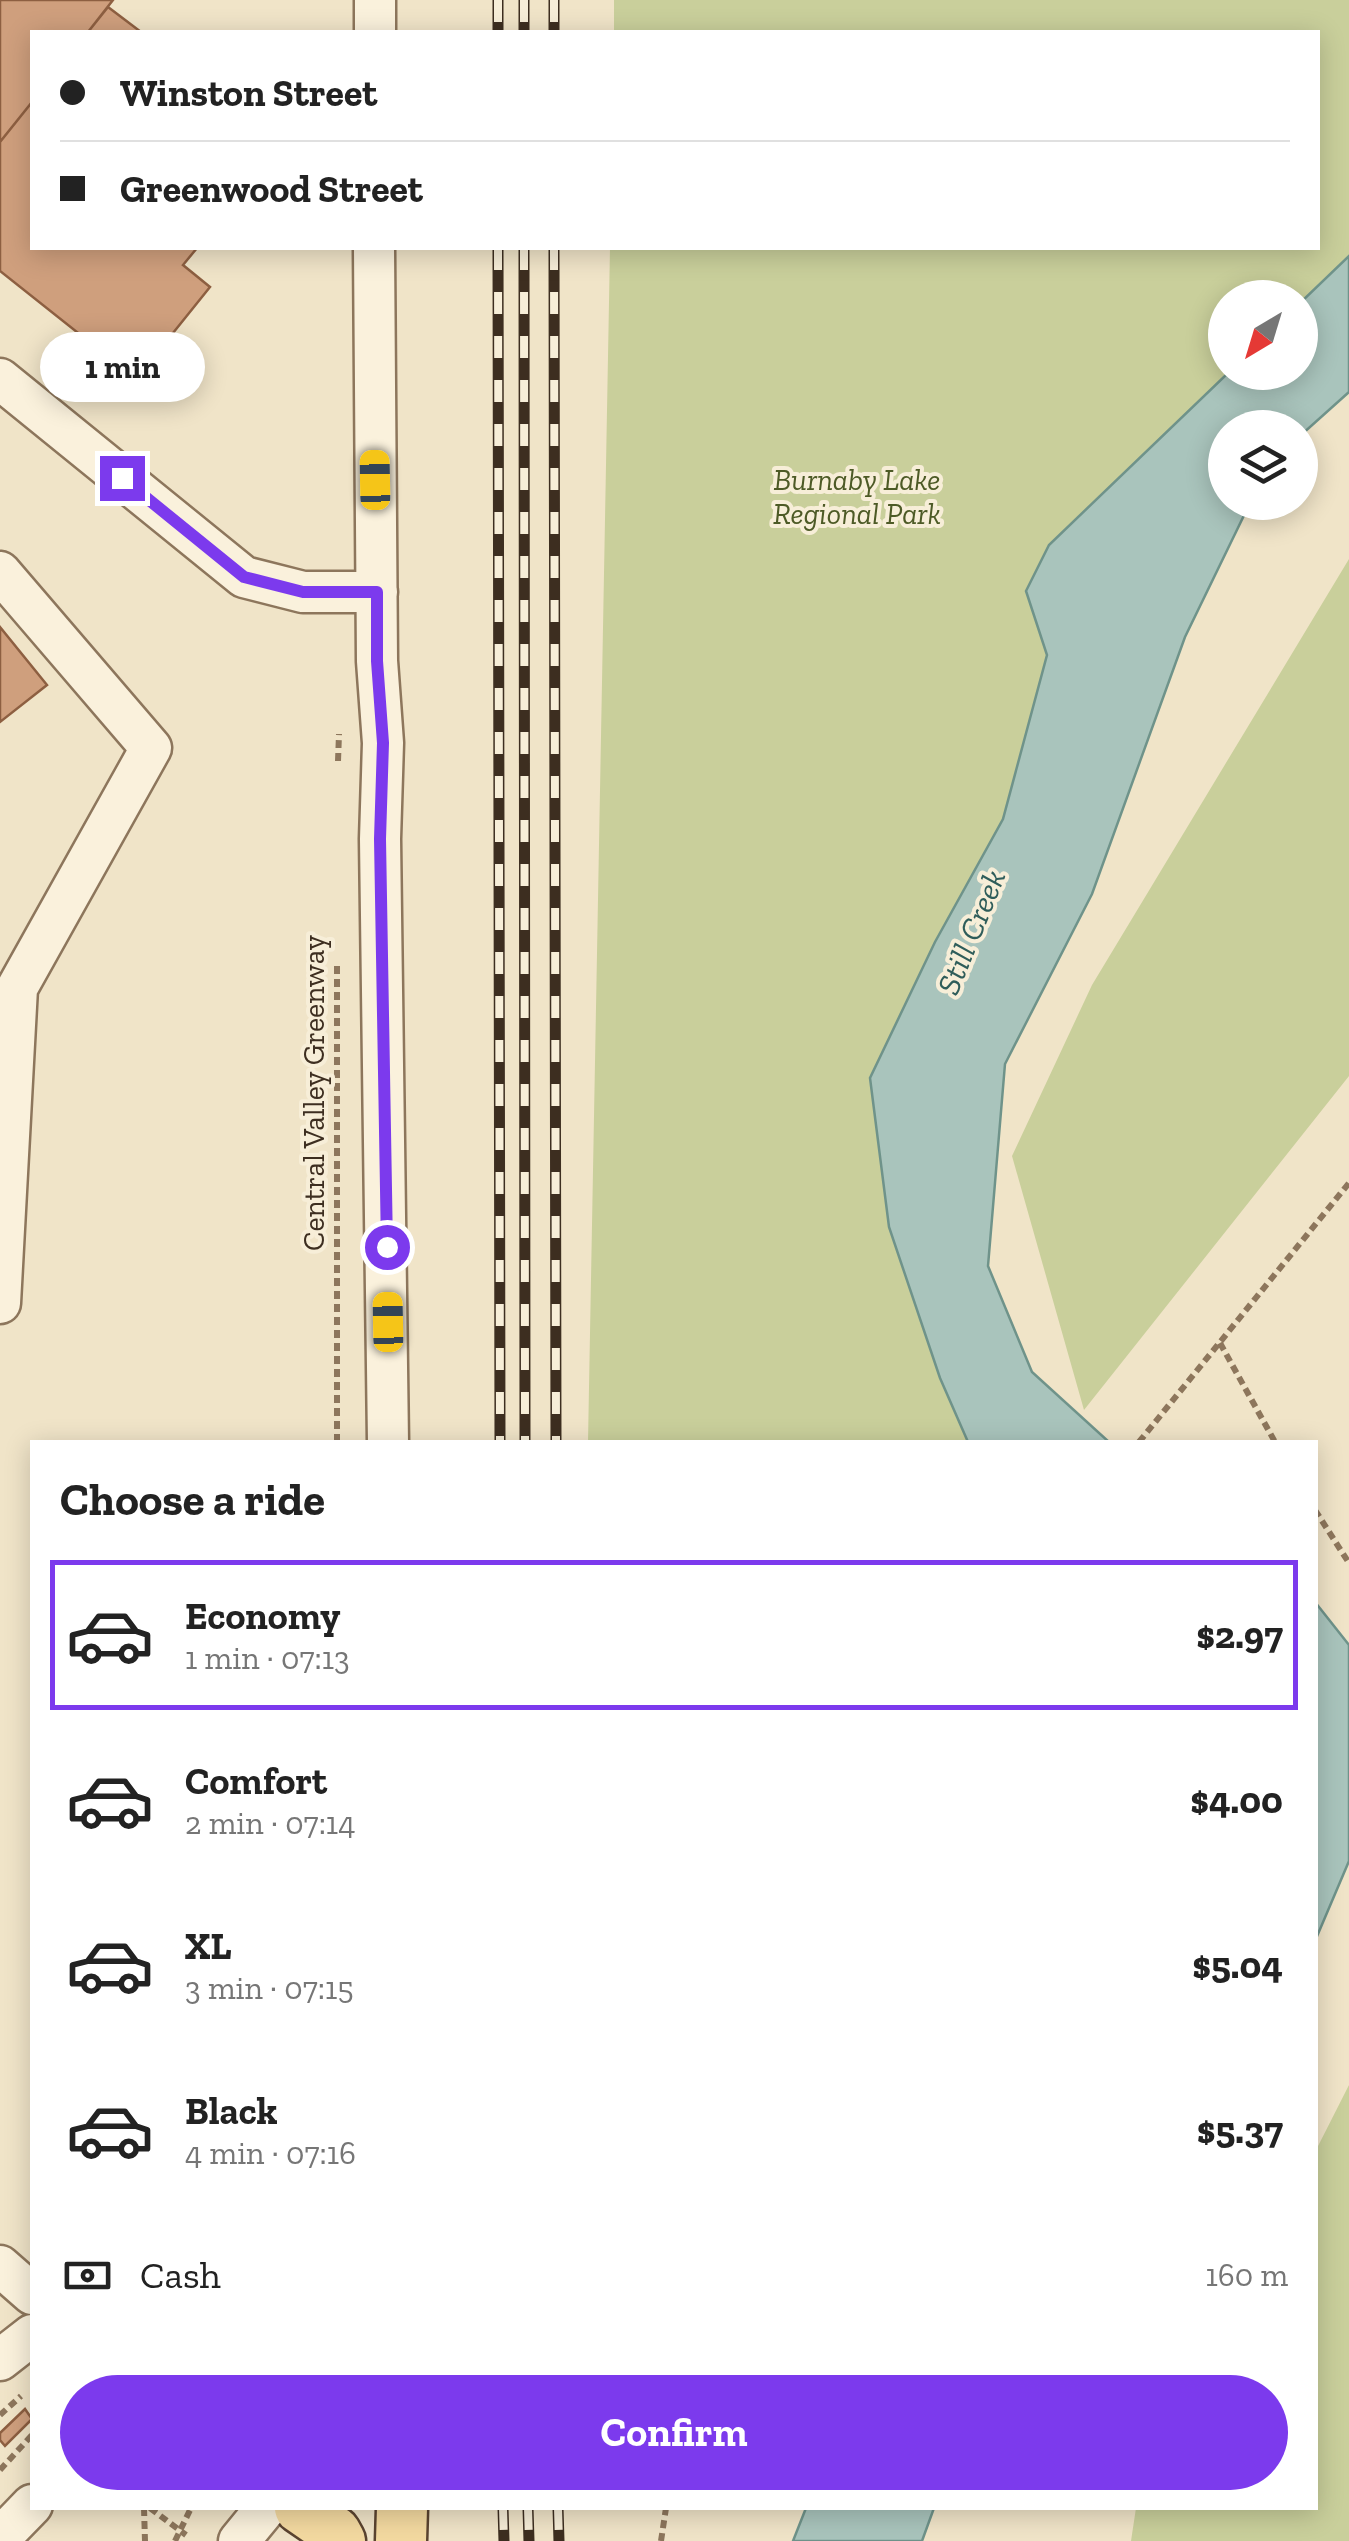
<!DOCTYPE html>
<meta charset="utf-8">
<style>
body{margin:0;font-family:"Zilla Slab",serif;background:#f6f6f6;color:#222;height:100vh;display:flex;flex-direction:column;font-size:38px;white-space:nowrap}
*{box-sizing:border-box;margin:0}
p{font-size:32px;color:#767676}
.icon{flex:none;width:55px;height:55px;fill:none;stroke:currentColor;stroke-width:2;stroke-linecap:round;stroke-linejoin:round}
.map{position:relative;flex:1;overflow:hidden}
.drawer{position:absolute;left:30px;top:1440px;width:1288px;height:1070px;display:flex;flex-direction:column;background:#fff;border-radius:0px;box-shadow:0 5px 25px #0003}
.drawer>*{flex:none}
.banner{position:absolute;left:30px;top:30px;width:1290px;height:220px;border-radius:0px;box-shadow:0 5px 25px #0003;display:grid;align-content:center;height:220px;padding:0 30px;background:#fff}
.needle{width:65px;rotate:218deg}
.tools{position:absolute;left:1208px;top:280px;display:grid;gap:20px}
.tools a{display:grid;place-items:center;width:110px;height:110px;border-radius:50%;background:#fff;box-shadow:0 5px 25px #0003;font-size:50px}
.end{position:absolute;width:45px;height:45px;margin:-22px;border:12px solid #7c3aed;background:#fff;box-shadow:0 0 0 5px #fff}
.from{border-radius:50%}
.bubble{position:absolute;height:70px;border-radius:35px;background:#fff;box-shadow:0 5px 25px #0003;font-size:32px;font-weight:700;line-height:70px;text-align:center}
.car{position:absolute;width:30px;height:60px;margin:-30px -15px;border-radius:12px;box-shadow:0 0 8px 2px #0007;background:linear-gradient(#f5c518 24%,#345 0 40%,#f5c518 0 76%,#345 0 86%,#f5c518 0)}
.banner b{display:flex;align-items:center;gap:35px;height:95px;font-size:38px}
.banner b+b{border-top:2px solid #e0e0e0}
.banner i{width:25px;height:25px;background:#222}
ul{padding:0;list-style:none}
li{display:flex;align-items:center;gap:30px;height:150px;margin:0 20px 15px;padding:0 10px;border:5px solid transparent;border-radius:0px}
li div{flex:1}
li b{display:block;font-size:38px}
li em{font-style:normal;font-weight:700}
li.selected{border-color:#7c3aed}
li>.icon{width:90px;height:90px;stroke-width:1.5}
h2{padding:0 30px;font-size:45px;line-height:120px}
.pay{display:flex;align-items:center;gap:25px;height:110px;padding:0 30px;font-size:38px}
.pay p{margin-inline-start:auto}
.cta{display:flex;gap:20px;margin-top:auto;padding:20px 30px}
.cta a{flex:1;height:115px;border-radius:60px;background:#7c3aed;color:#fff;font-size:40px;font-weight:700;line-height:115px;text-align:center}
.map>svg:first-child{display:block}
</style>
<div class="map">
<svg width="1349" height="2541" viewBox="0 0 1349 2541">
<rect width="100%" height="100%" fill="#f0e4c8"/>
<path fill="#c9cf9b" d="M614,0H1349V294L1300,342V298H1225V372L1269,373L1110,527L898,1144L999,1442H588L610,248H1318V32H614Z
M1349,559V1076L1084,1410L1012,1156L1092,985Z
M1349,2085V2541H1131L1136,2508H1315V2152Z"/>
<path fill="#a9c4bc" stroke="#6f938a" stroke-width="2.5" d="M1349,256V392L1300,436V428H1225V502L1250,503L1185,637L1092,894L1005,1064L988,1266L1032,1372L1109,1442H968L940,1378L889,1227L870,1078L935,942L1003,819L1047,655L1026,591L1049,545L1228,373L1300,372V303Z
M1315,1602L1349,1645V1861L1315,1941Z
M806,2508H934L922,2541H793Z"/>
<path fill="#cf9f7d" stroke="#8d5f41" stroke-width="2.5" d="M0,0H113L88,32H32V102L0,142Z
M108,7L141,32H88Z
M32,102V248H197L183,265L210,287L136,379L0,271V142Z
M0,627L47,685L0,722Z
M25,2409L32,2419L5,2446L0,2440V2433Z"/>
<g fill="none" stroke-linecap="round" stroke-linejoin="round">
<g stroke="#8d765c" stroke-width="45">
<path id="minor" d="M375,32V0
M374,248L377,661L383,743L380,839L388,1442
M0,379L244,577L303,592H377
M0,572L151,748L17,988L0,1303
M0,2266L32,2294
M0,2360L32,2335
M0,2538L32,2505
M239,2541L266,2508"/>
</g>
<g stroke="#5b4430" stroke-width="55">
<path id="major" d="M300,2508L335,2532L340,2541
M401,2541L402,2508"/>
</g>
<path stroke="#8d765c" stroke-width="6" stroke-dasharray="8 5" stroke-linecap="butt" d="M338,761L339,734
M1220,1343L1275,1442
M337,1442V964
M1139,1442L1349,1183
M1315,1510L1349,1563
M0,2415L21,2396
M0,2470L32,2435
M144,2508L145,2541
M150,2508L186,2535
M175,2541L191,2508
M661,2541L666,2508"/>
<use href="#minor" stroke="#faf1dc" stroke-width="40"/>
<use href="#major" stroke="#f3d9a0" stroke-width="50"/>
<g stroke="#3d2e20" stroke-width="11">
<path id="rail" d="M498,0V32
M524,0V32
M554,0V32
M498,248L500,1442
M524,248L525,1442
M554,248L556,1442
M503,2508L504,2541
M528,2508L529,2541
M558,2508L559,2541"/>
</g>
<use href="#rail" stroke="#f7eed8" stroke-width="8" stroke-dasharray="22" stroke-linecap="butt"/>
</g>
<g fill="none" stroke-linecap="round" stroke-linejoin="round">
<path stroke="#7c3aed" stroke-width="12" d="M122,478L244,577L303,592H377V661L383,743L380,839L387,1247"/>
</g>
<g text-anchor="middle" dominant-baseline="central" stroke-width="8" stroke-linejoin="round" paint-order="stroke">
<g font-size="30" font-style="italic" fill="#4d5a26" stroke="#f7eed8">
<text x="857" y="480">Burnaby Lake<tspan x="857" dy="34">Regional Park</tspan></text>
</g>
<g font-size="30" fill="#3d2e20" stroke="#f7eed8">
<text transform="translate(314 1093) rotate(-90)">Central Valley Greenway</text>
</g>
<g font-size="32" font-style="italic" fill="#2f5d5a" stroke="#f7eed8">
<text transform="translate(971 932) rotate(-68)">Still Creek</text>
</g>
</g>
</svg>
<div class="tools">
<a><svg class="needle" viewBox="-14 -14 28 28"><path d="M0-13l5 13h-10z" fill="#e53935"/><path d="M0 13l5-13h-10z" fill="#767676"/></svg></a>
<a><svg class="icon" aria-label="layers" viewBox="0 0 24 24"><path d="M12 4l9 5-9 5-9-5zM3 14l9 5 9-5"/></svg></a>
</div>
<i class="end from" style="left:387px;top:1247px"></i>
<i class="end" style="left:122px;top:478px"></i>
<div class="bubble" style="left:40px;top:332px;width:165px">1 min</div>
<i class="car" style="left:375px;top:480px;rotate:359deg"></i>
<i class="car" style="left:388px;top:1322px;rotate:359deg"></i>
<div class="banner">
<b><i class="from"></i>Winston Street</b>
<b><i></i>Greenwood Street</b>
</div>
<section class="drawer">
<h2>Choose a ride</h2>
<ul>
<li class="selected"><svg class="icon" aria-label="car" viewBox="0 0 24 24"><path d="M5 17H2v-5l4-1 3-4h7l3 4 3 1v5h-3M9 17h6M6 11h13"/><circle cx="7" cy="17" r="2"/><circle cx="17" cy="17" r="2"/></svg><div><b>Economy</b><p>1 min · 07:13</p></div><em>$2.97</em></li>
<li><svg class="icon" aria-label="car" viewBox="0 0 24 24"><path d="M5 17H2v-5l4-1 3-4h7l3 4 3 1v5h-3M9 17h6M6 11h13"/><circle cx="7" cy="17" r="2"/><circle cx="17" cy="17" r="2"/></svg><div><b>Comfort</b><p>2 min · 07:14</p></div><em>$4.00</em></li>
<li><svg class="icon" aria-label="car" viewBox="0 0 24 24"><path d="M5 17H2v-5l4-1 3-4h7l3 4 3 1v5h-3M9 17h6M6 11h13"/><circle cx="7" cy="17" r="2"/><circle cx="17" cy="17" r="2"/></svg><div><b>XL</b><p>3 min · 07:15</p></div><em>$5.04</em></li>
<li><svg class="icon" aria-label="car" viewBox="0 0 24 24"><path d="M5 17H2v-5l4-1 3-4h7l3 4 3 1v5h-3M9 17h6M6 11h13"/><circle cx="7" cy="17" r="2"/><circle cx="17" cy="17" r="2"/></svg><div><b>Black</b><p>4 min · 07:16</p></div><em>$5.37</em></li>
</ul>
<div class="pay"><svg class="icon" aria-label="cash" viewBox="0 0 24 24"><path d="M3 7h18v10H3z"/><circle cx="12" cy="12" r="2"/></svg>Cash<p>160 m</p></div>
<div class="cta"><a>Confirm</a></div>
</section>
</div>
